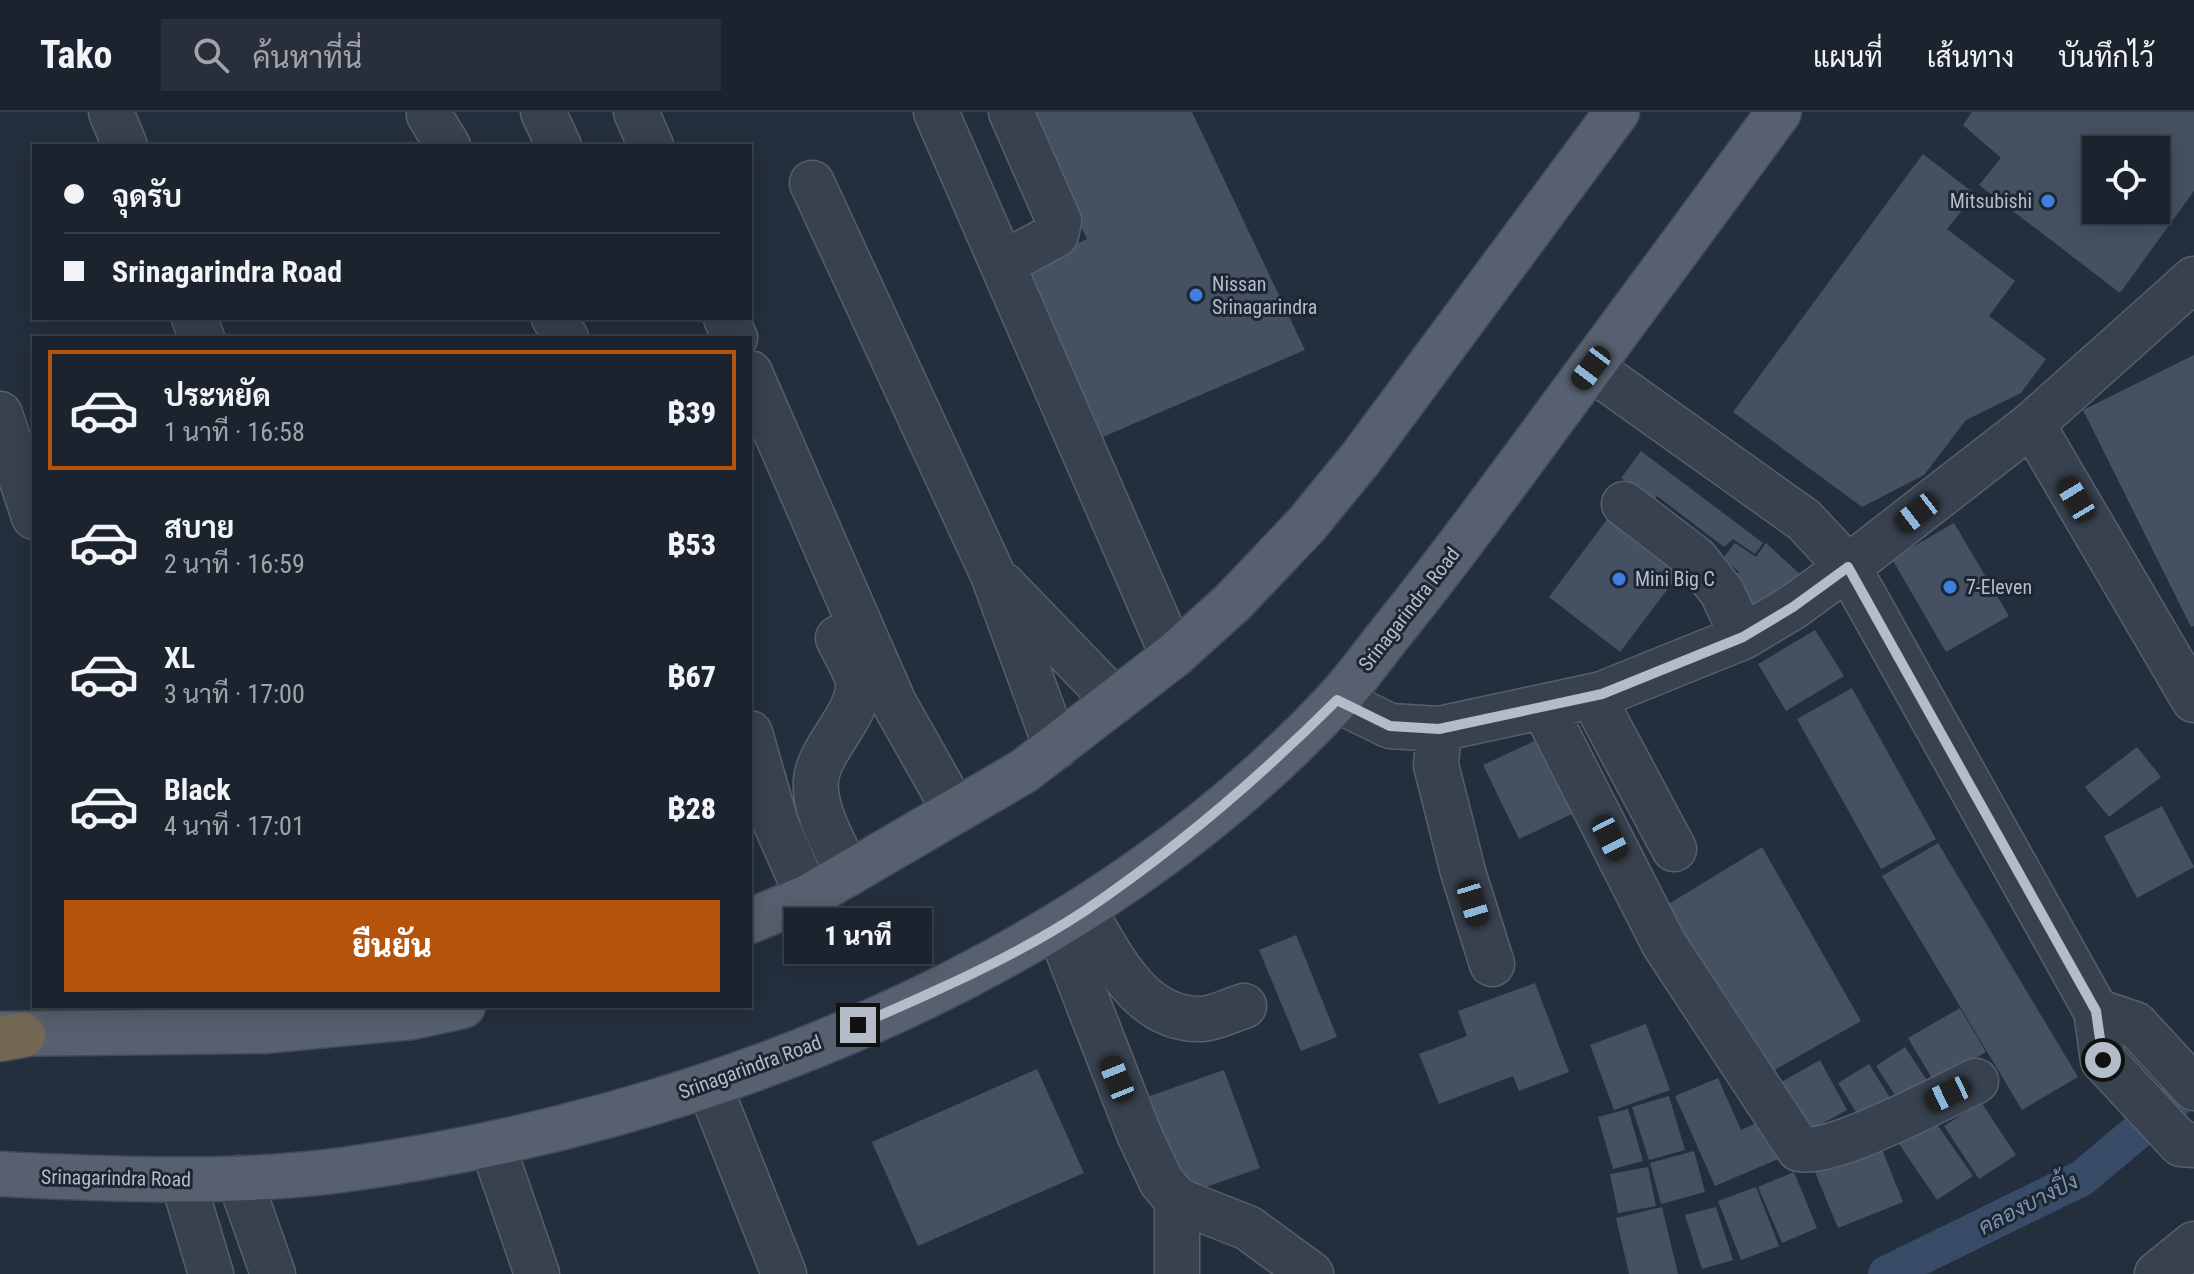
<!DOCTYPE html>
<html lang="th">
<meta charset="utf-8">
<style>
body{margin:0;font-family:"Roboto Condensed",Sarabun,sans-serif;background:#282f3a;color:#f1f3f6;height:100vh;display:flex;flex-direction:column;font-size:30px;white-space:nowrap}
*{box-sizing:border-box;margin:0}
p{font-size:26px;color:#a0a4aa}
.icon{flex:none;width:44px;height:44px;fill:none;stroke:currentColor;stroke-width:2;stroke-linecap:round;stroke-linejoin:round}
.map{position:relative;flex:1;overflow:hidden}
.drawer{position:absolute;left:32px;top:224px;width:720px;height:672px;display:flex;flex-direction:column;background:#1b232e;border-radius:0px;box-shadow:0 4px 20px #0003,0 0 0 2px #39404a}
.drawer>*{flex:none}
.hud{position:absolute;left:32px;top:32px;width:720px;height:176px;border-radius:0px;box-shadow:0 4px 20px #0003,0 0 0 2px #39404a;display:grid;align-content:center;height:176px;padding:0 32px;background:#1b232e}
.controls{position:absolute;left:2082px;top:24px;display:grid;gap:16px}
.controls a{display:grid;place-items:center;width:88px;height:88px;border-radius:0px;background:#1b232e;box-shadow:0 4px 20px #0003,0 0 0 2px #39404a;font-size:40px}
.end{position:absolute;width:36px;height:36px;margin:-18px;border:10px solid #b4bcc9;background:#111;box-shadow:0 0 0 4px #111}
.from{border-radius:50%}
.bubble{position:absolute;height:56px;border-radius:0px;background:#1b232e;box-shadow:0 4px 20px #0003,0 0 0 2px #39404a;font-size:26px;font-weight:800;line-height:56px;text-align:center}
.car{position:absolute;width:24px;height:48px;margin:-24px -12px;border-radius:10px;box-shadow:0 0 6px 2px #0007;background:linear-gradient(#222 24%,#8ab4d8 0 40%,#222 0 76%,#8ab4d8 0 86%,#222 0)}
.hud b{display:flex;align-items:center;gap:28px;height:76px;font-size:30px}
.hud b+b{border-top:2px solid #39404a}
.hud i{width:20px;height:20px;background:#f1f3f6}
ul{padding:14px 0 0;list-style:none}
li{display:flex;align-items:center;gap:24px;height:120px;margin:0 16px 12px;padding:0 16px;border:4px solid transparent;border-radius:0px}
li div{flex:1}
li b{display:block;font-size:30px}
li em{font-style:normal;font-weight:800}
li.current{border-color:#b45309}
li>.icon{width:72px;height:72px;stroke-width:1.5}
.cta{display:flex;gap:16px;margin-top:auto;padding:16px 32px}
.cta a{flex:1;height:92px;border-radius:0px;background:#b45309;color:#fff;font-size:32px;font-weight:800;line-height:92px;text-align:center}
header{display:flex;align-items:center;gap:48px;box-sizing:border-box;height:112px;padding:0 40px;background:#1b232e;border-bottom:2px solid #39404a}
header strong{font-size:38px}
nav{display:flex;gap:44px;margin-inline-start:auto;font-size:28px}
.search{width:560px;height:72px;background:#282f3a;display:flex;align-items:center;gap:20px;box-sizing:border-box;padding:0 28px;border-radius:0px;color:#a0a4aa;font-size:30px}
.map>svg:first-child{display:block}
</style>
<header>
<strong>Tako</strong>
<div class="search"><svg class="icon" aria-label="search" viewBox="0 0 24 24"><circle cx="10" cy="10" r="6"/><path d="M15 15l6 6"/></svg>ค้นหาที่นี่</div>
<nav><a>แผนที่</a><a>เส้นทาง</a><a>บันทึกไว้</a></nav>
</header>
<div class="map">
<svg width="2194" height="1162" viewBox="0 0 2194 1162">
<rect width="100%" height="100%" fill="#242f3e"/>
<g fill="none" stroke-linecap="round" stroke-linejoin="round">
<path stroke="#394c67" stroke-width="36" d="M1886,1162L2082,1066L2194,972"/>
</g>
<path fill="#455162" fill-rule="evenodd" d="M1027,0H1192L1305,238L1098,327L1020,158L1087,127Z
M1972,0H2194V79L2120,181L1979,73L2001,46L1963,13ZM2096,38H2156V98H2096Z
M1923,42L1975,82L1947,117L2015,169L1989,204L2046,247L2021,281L1966,308L1924,363L1862,395L1733,300Z
M2194,243V514L2191,515L2083,298Z
M1641,339L1763,431L1755,442L1733,427L1724,435L1657,384L1648,397L1642,378L1621,366Z
M1617,394L1689,449L1620,540L1549,485Z
M1954,411L2009,504L1946,540L1892,447Z
M1735,431L1756,445L1766,431L1801,463L1750,500L1727,472L1739,460L1723,446Z
M1815,518L1844,564L1786,599L1758,552Z
M1852,576L1936,727L1881,757L1797,607Z
M1539,627L1574,701L1519,727L1483,653Z
M2137,635L2161,665L2109,705L2085,675Z
M2162,694L2194,755L2137,786L2104,724Z
M1938,731L2078,965L2022,998L1882,764Z
M1762,735L1861,909L1769,961L1667,793Z
M1296,823L1337,925L1301,939L1259,838Z
M1535,871L1569,960L1519,979L1513,964L1439,992L1419,942L1467,924L1458,899Z
M1960,896L1986,940L1934,970L1908,926Z
M1646,912L1670,978L1614,998L1590,933Z
M1905,935L1930,973L1901,992L1876,954Z
M1820,948L1847,998L1804,1022L1776,973Z
M1869,952L1897,997L1866,1016L1838,971Z
M1037,957L1084,1061L918,1134L872,1030Z
M1224,958L1260,1056L1183,1083L1147,985Z
M1718,966L1741,1018L1768,1006L1785,1044L1715,1074L1675,984Z
M1669,984L1685,1038L1649,1048L1632,995Z
M1981,990L2016,1043L1979,1067L1944,1014Z
M1628,997L1643,1049L1613,1057L1598,1005Z
M1930,1002L1973,1064L1937,1088L1895,1026Z
M1878,1027L1903,1090L1838,1116L1812,1053Z
M1694,1039L1705,1080L1661,1092L1650,1051Z
M1648,1055L1656,1094L1618,1101L1610,1062Z
M1794,1060L1817,1116L1782,1131L1758,1075Z
M1756,1075L1779,1134L1741,1148L1718,1089Z
M1662,1095L1678,1162H1629L1616,1106Z
M1716,1095L1733,1148L1702,1157L1685,1103Z"/>
<g fill="none" stroke-linecap="round" stroke-linejoin="round">
<g stroke="#565f6c" stroke-width="47">
<path id="minor" d="M111,0L125,34
M543,0L559,34
M636,0L651,34
M936,0L1173,544
M429,3L448,34
M812,71L993,463L1056,635
M1004,151L1056,123L1059,109L1011,0
M194,206L202,226
M554,206L566,226
M726,206L735,226
M1591,256L1804,408L1848,455L2096,899L2103,948L2181,1032L2194,1033
M750,261L894,591L955,699
M0,302L34,405
M2032,312L2194,588
M1624,392L1696,447L1722,480L1743,525
M1003,473L1115,589
M838,526C843,538 857,558 858,572C859,604 819,636 816,668C813,698 836,735 848,762
M1602,582V602L1674,737
M1337,588L1390,614L1439,617L1602,582L1743,525L1793,495L1848,455L2032,312L2194,167
M1544,596L1664,832L1799,1037C1834,1044 1940,986 1976,969
M1439,617L1436,653L1463,760L1492,852
M750,621L776,712L808,785
M1084,799C1112,844 1139,909 1202,907C1216,906 1231,898 1244,894
M1058,814L1139,1022L1161,1069L1177,1088L1248,1116L1311,1162
M2096,899L2135,912L2194,976
M709,973L784,1162
M492,1032L537,1162
M239,1066L273,1162
M183,1069L211,1162
M1177,1162V1088
M2157,1162L2194,1132"/>
</g>
<g stroke="#414a57" stroke-width="47">
<path id="major" d="M750,809L808,785L1024,659L1173,544L1233,490L1307,412L1361,346L1617,0
M0,922L263,919L412,905L463,894
M0,1062C114,1067 229,1073 342,1058C700,1009 1083,859 1334,591C1354,570 1371,546 1389,523C1431,471 1471,418 1510,365C1600,243 1690,122 1779,0"/>
</g>
<g stroke="#434c59" stroke-width="47">
<path id="highway" d="M0,927L23,923"/>
</g>
<use href="#minor" stroke="#38414e" stroke-width="44"/>
<use href="#major" stroke="#56606e" stroke-width="44"/>
<use href="#highway" stroke="#746855" stroke-width="44"/>
</g>
<g fill="none" stroke-linecap="round" stroke-linejoin="round">
<path stroke="#b4bcc9" stroke-width="10" d="M858,913C934,880 1017,844 1086,798C1177,736 1260,665 1337,588L1390,614L1439,617L1602,582L1743,525L1793,495L1848,455L2096,899L2103,948"/>
</g>
<g fill="#3f7fe0" stroke="#1d2633" stroke-width="3">
<circle cx="2048" cy="89" r="8"/>
<circle cx="1196" cy="183" r="8"/>
<circle cx="1619" cy="467" r="8"/>
<circle cx="1950" cy="475" r="8"/>
</g>
<g text-anchor="middle" dominant-baseline="central" stroke-width="6" stroke-linejoin="round" paint-order="stroke">
<g font-size="20" fill="#b4bcc9" stroke="#1d2633" text-anchor="start">
<text x="2032" y="89" text-anchor="end">Mitsubishi</text>
<text x="1212" y="172">Nissan<tspan x="1212" dy="23">Srinagarindra</tspan></text>
<text x="1635" y="467">Mini Big C</text>
<text x="1966" y="475">7-Eleven</text>
</g>
<g font-size="20" fill="#b4bcc9" stroke="#1d2633">
<text transform="translate(1409 497) rotate(-52)">Srinagarindra Road</text>
<text transform="translate(750 955) rotate(-20)">Srinagarindra Road</text>
<text transform="translate(116 1066) rotate(1)">Srinagarindra Road</text>
</g>
<g font-size="22" font-style="italic" fill="#7c92b1" stroke="#1d2633">
<text transform="translate(2028 1092) rotate(-27)">คลองบางปิ้ง</text>
</g>
</g>
</svg>
<div class="controls">
<a><svg class="icon" aria-label="locate" viewBox="0 0 24 24"><circle cx="12" cy="12" r="6"/><path d="M12 2v4M12 18v4M2 12h4M18 12h4"/></svg></a>
</div>
<i class="end from" style="left:2103px;top:948px"></i>
<i class="end" style="left:858px;top:913px"></i>
<div class="bubble" style="left:784px;top:796px;width:148px">1 นาที</div>
<i class="car" style="left:1591px;top:256px;rotate:217deg"></i>
<i class="car" style="left:2076px;top:387px;rotate:329deg"></i>
<i class="car" style="left:1917px;top:401px;rotate:232deg"></i>
<i class="car" style="left:1610px;top:726px;rotate:153deg"></i>
<i class="car" style="left:1473px;top:791px;rotate:163deg"></i>
<i class="car" style="left:1117px;top:967px;rotate:338deg"></i>
<i class="car" style="left:1948px;top:982px;rotate:245deg"></i>
<div class="hud">
<b><i class="from"></i>จุดรับ</b>
<b><i></i>Srinagarindra Road</b>
</div>
<section class="drawer">
<ul>
<li class="current"><svg class="icon" aria-label="car" viewBox="0 0 24 24"><path d="M5 17H2v-5l4-1 3-4h7l3 4 3 1v5h-3M9 17h6M6 11h13"/><circle cx="7" cy="17" r="2"/><circle cx="17" cy="17" r="2"/></svg><div><b>ประหยัด</b><p>1 นาที · 16:58</p></div><em>฿39</em></li>
<li><svg class="icon" aria-label="car" viewBox="0 0 24 24"><path d="M5 17H2v-5l4-1 3-4h7l3 4 3 1v5h-3M9 17h6M6 11h13"/><circle cx="7" cy="17" r="2"/><circle cx="17" cy="17" r="2"/></svg><div><b>สบาย</b><p>2 นาที · 16:59</p></div><em>฿53</em></li>
<li><svg class="icon" aria-label="car" viewBox="0 0 24 24"><path d="M5 17H2v-5l4-1 3-4h7l3 4 3 1v5h-3M9 17h6M6 11h13"/><circle cx="7" cy="17" r="2"/><circle cx="17" cy="17" r="2"/></svg><div><b>XL</b><p>3 นาที · 17:00</p></div><em>฿67</em></li>
<li><svg class="icon" aria-label="car" viewBox="0 0 24 24"><path d="M5 17H2v-5l4-1 3-4h7l3 4 3 1v5h-3M9 17h6M6 11h13"/><circle cx="7" cy="17" r="2"/><circle cx="17" cy="17" r="2"/></svg><div><b>Black</b><p>4 นาที · 17:01</p></div><em>฿28</em></li>
</ul>
<div class="cta"><a>ยืนยัน</a></div>
</section>
</div>
